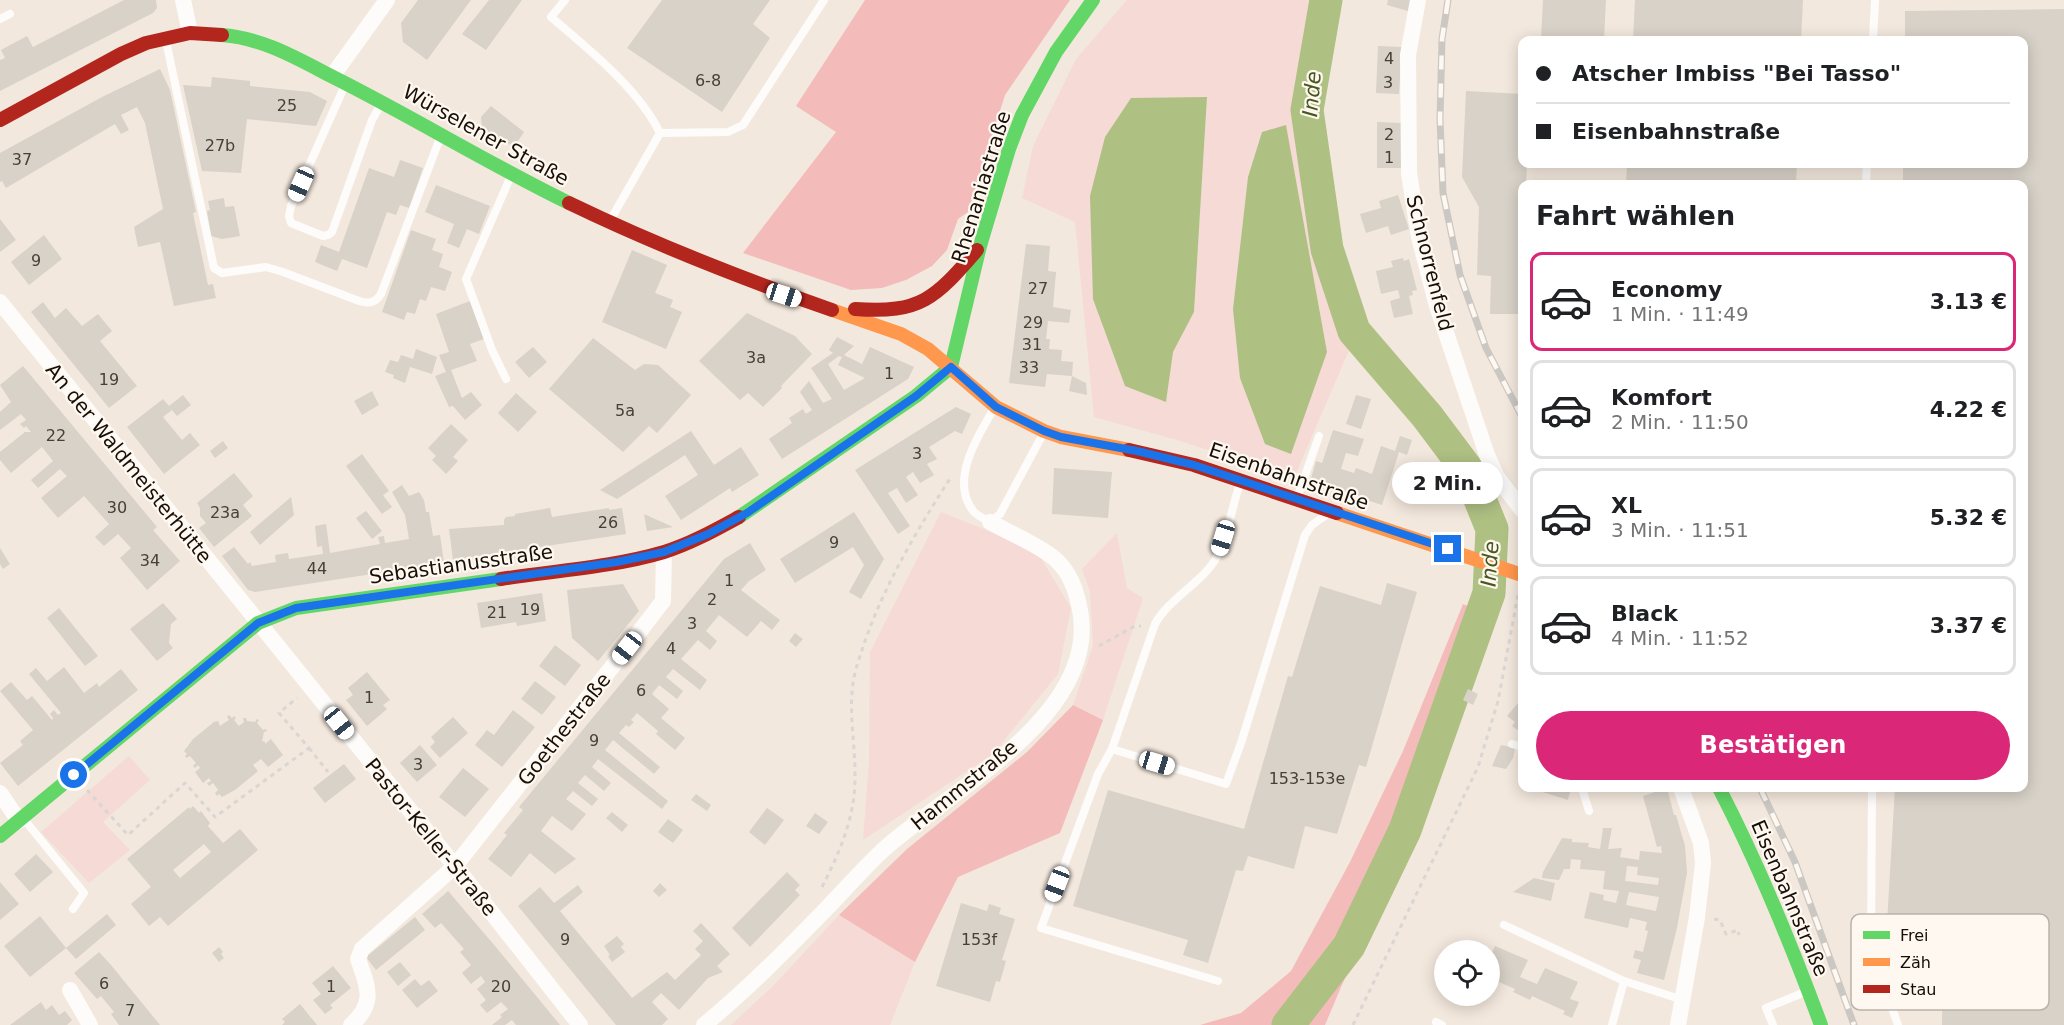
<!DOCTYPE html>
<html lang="de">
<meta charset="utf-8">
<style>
body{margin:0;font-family:"DejaVu Sans",sans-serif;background:#f2f2f2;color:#202124;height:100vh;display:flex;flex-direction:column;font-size:22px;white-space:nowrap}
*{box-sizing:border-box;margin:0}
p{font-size:20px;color:#757577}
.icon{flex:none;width:33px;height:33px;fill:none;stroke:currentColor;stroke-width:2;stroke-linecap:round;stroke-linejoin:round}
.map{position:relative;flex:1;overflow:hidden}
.panel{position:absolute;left:1518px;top:180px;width:510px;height:612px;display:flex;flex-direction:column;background:#fff;border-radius:12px;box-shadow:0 3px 15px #0003}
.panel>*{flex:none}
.banner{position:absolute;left:1518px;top:36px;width:510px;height:132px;border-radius:12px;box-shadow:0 3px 15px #0003;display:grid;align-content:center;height:132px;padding:0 18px;background:#fff}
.buttons{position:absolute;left:1434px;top:940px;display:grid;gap:12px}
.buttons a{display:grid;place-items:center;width:66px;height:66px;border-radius:50%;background:#fff;box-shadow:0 3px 15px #0003;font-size:30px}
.end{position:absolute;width:27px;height:27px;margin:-14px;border:8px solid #1a73e8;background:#fff;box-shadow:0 0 0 3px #fff}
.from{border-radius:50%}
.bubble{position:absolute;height:42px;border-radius:21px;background:#fff;box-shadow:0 3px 15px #0003;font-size:20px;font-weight:700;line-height:42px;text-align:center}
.car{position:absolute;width:18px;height:36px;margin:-18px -9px;border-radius:8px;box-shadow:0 0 4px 2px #0007;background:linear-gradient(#fff 24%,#345 0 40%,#fff 0 76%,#345 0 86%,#fff 0)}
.banner b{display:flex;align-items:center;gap:21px;height:57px;font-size:22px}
.banner b+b{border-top:2px solid #e0e0e0}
.banner i{width:15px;height:15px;background:#202124}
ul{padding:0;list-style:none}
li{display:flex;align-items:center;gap:18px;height:99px;margin:0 12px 9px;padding:0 6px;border:3px solid #e0e0e0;border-radius:12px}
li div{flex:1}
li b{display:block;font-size:22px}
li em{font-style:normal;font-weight:700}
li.selected{border-color:#db2777}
li>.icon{width:54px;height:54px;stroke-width:1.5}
h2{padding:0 18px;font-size:27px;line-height:72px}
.button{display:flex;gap:12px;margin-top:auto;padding:12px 18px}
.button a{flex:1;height:69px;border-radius:36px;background:#db2777;color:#fff;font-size:24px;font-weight:700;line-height:69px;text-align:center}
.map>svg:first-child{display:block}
</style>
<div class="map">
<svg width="2064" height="1025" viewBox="0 0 2064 1025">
<rect width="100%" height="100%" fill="#f3e8dd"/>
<path fill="#f5dad6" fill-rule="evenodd" d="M1127,0H1318L1300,104L1303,155L1317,234L1350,348L1294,478L1177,440L1094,417L1075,222L1022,198L1033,146L1076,59ZM1131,98H1207L1194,312L1173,352ZM1286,126L1327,352L1233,309L1248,177L1262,132Z
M941,512L1036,550L1071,608L1058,674L993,754L863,840L869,761L870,652Z
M1117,533L1127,588L1143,598L1103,720L1073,705L1093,646L1090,591L1082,569Z
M129,756L150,780L103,822L130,850L89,883L41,832Z
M839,915L915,962L890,1025H731L774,985Z"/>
<path fill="#f4bbbb" d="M865,0H1070L1005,95L968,212L958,219L947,250L932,266L906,280L882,288L851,290L743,253L836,132L796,106Z
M1463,604L1490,616L1464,677L1406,834L1325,1025H1200L1241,1013L1291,971L1350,862L1403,751Z
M1073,705L1103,720L1060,833L958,877L915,962L839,915L907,849L1027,752Z"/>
<path fill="#afc083" d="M1207,97L1194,312L1173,352L1166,402L1125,386L1093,299L1090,196L1105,137L1131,98Z
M1286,125L1327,352L1291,454L1265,444L1240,378L1233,309L1248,177L1262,132Z"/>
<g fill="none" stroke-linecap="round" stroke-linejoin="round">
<path stroke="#afc083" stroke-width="33" d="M1288,1025L1349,946L1405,830L1489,593L1492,529L1469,472L1427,416L1354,331L1327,249L1307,110L1326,0"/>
</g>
<path fill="#d8d2c8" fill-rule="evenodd" d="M124,0H156L157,8L153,13L0,91V60L5,58L1,50L27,36L33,47Z
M418,0H471L427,60L403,42L401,23Z
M489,0H522L486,50L462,34Z
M662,0H770L753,24L770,38L722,112L627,48Z
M1388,0H1411L1408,11L1387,5Z
M1543,0H1606L1604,40H1541Z
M1635,0H1803L1801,40H1633Z
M2064,9V1025H1942L1943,943L1886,940L1895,788H2024V184H1903V164H2024V40H1905V11Z
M1378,46L1402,47L1399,94L1376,93Z
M160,69L170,90L196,212L193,213L208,285L213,284L216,298L174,306L160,242L138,247L134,227L163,209L145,123L137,107L121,115L129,130L121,134L115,124L6,188L2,181L0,182V153L102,97Z
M212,77L250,81V86L310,92L327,101L316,126L247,119L241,173L202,171L183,85L211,87Z
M1466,91L1522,94V164H1527L1526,184H1522L1520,285H1522V314H1490L1491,276L1477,275L1479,207L1462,177Z
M491,106L524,132L514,147L482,128L481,117Z
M1377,122L1402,123L1401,168H1377Z
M400,160L423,168L409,208L400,205L396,215L387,212L367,268L342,259L337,271L315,262L321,245L339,252L369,168L394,177Z
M1627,164H1797L1796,184H1626Z
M436,185L490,206L479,234L467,229L459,248L447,243L454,224L425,212Z
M1398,195L1409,229L1391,235L1388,226L1366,233L1360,214L1381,208L1379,201Z
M224,198L225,207L234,206L240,236L222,239L211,236L207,211L210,210L208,201Z
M0,219L16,240L0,252Z
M411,230L436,239L432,250L443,254L439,267L452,272L445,291L431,287L426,301L420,299L415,314L407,312L404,320L382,312Z
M44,235L62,259L29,285L11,262Z
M1026,244L1050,246L1048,271L1056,272L1053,307L1071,310L1069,323L1048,321L1046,339H1050L1049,349L1062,350L1061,361L1073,362L1072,376L1086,383L1087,395L1069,391L1072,376L1047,374L1045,387L1009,383Z
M632,250L667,265L655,293L673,300L670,307L682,312L666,349L602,322Z
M1403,258L1404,261L1409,259L1417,290L1412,291L1413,295L1409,296L1413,314L1394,318L1390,301L1400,298L1398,290L1381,294L1376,271L1393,267L1391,261Z
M470,301L484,339L470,344L477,361L451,370L462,398L471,392L482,405L465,420L453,406L449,407L435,376L446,372L439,355L449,352L436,314Z
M43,302L55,318L66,308L82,326L98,314L112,331L100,341L137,386L109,408L31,312Z
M747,313L795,336L812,354L781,386L782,388L763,407L748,393L740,400L699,361Z
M837,337L854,346L844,355L862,364L870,347L914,367L908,379L782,459L769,439L792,423L789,418L803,409L806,414L812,410L800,392L809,381L823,403L832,399L811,368L833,353L829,350ZM839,356L842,357L838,365L865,378L844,390L828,364Z
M593,338L635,370L644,364L658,365L691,395L657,433L649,426L623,452L549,389Z
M533,347L547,362L529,378L515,362Z
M416,349L437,357L432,374L410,367L405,383L393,378L394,375L385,372L390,360L398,362L401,355L413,359Z
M23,366L157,527L153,530L180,561L147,590L120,558L131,548L118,534L104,546L95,537L109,524L84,496L58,518L41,498L67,476L60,469L38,488L31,480L53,461L42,447L11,473L0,460V452L25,432H31L26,426L24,428L20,424L26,420L21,414L0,430V412L11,402L0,385Z
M372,391L379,405L362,415L354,401Z
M516,393L537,412L518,432L498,413Z
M183,395L191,405L177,416L172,410L163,417L182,440L190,433L200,445L164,474L127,427L163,399L169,406Z
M1356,395L1371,399L1361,429L1346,424Z
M956,407L971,414L962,434L955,431L929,447L937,459L927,464L934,475L920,483L913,472L906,477L918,495L906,503L897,488L888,493L910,526L898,534L855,470Z
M451,424L468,440L453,457L458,461L446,474L432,460L436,456L428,448Z
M1333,430L1364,439L1358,456L1346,453L1341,469L1354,473L1356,468L1372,474L1381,446L1395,451L1400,436L1412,440L1407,455L1399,452L1382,505L1310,482L1316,461L1322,463Z
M691,431L714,465L741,447L759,475L732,492L730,488L681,520L665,496L698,475L685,455L617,499L600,490Z
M223,441L228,448L215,458L210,451Z
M362,454L389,491L383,495L392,507L382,514L346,466Z
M1054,468L1112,472L1108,518L1052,514Z
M234,473L253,496L243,505L252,516L214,547L199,528L206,523L200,516V508L197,503Z
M402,485L409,496L419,492L424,500L426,512H429L433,536L440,535L444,563L255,592L248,590L222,556L234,547L248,564L250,562L252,566L276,562L275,555L288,553L289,559L323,554L322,546L317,547L315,526L326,524L330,553L380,544L378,537L384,536L385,543L409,539L405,515L392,492Z
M291,497L294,515L260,545L250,532Z
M550,508L552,517L609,508V510L622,508L626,534L453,560L449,529L504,525V520L506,517L515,516V514Z
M366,511L382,531L372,539L356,518Z
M854,512L884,559L861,599L849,592L864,565L853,547L795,583L780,559Z
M644,514L673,527L647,531Z
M750,543L766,570L749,581L741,590L780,620L772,630L761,621L747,637L719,615L706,631L717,641L710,650L698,640L681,659L707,680L700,690L673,669L666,677L683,691L677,699L659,685L652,694L669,709L661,718L685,738L675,750L656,734L658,731L637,713L631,720L634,722L629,727L626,725L619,733L660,767L654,774L613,740L605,750L668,801L662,809L598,759L592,767L611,783L604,791L585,775L578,783L598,799L592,806L573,791L566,799L586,814L572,831L552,816L541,831L576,859L555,874L530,853L511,877L488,859L507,835L504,833L523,810L519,807L724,559Z
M0,548L10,564L3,569L0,564Z
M1387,583L1417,592L1366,767L1359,765L1337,834L1305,826L1294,869L1248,856L1243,871L1236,870L1208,963L1183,955L1188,940L1073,906L1108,790L1244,829L1288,676L1292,677L1320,586L1381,605Z
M623,584L639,611L598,661L572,638L567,590Z
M542,593L546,621L517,626L516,622L481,628L477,603Z
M163,603L177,619L171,624L169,643L173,648L157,661L130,629Z
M59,608L98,656L85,666L47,618Z
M795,633L803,639L796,647L789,641Z
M555,645L581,665L565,686L539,666Z
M64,667L84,693L97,683L99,687L121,669L138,690L18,786L0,763L23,745L20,741L33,730L0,691L11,682L27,700L32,696L52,720L53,718L50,714L54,710L58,715L61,713L29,674L36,668L47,681Z
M367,672L390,700L383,705L387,709L367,726L346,700L353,695L348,688Z
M535,681L556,697L542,715L521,699Z
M1468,689L1478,694L1473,705L1463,700Z
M1518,703L1522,707V728L1521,727L1519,731L1512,726L1515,722L1507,716Z
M513,710L535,727L502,767L475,745L487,730L494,735Z
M229,715L232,718L234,716L236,718L234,720L239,726L244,722L243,718H246L247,721L255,722L257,719L259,720L257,723L263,730L266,729L267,731L264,732L262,741L265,742V744L271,739L283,755L268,767L261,759L253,765L258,771L235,790L222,797L219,794L217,796L215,793L218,790L213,783L209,786L207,783L211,781L209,778L203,783L195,772L200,768L198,765L195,768L193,766L196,763L190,756L186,758L185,756L187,754L184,751L193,739L214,722L218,721L220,726L229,720L227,717Z
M453,717L468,733L440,758L430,747L435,742L431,737Z
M420,745L437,765L417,782L400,763Z
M1501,745L1515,748L1513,758L1506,769L1492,766Z
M344,764L356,779L325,803L313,788Z
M463,768L489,789L465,817L439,797Z
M1537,788H1571L1568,800L1536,790Z
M1667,788L1674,815H1676L1685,846L1687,873L1677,928L1664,980L1637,973L1641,960L1633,958L1635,950L1643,952L1648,931L1645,930L1647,922L1630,918L1628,928L1584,918L1590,892L1604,895L1603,900L1616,903L1619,891L1603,889L1605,871L1580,869L1581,860L1571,859L1570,869H1564L1559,880L1542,878L1543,872L1562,838L1572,839V842L1589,843L1588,847L1600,849L1603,828H1612L1608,849L1622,848L1620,857L1639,860L1640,851L1662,853L1661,846L1657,847L1643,796ZM1627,866L1638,867L1637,875L1659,878L1658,885L1625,881ZM1629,892L1659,897L1656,911L1626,905Z
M696,794L711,805L707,811L691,800Z
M193,806L199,813L201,811L210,823L208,826L223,843L240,829L258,850L168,926L160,917L149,926L131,904L151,887L127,859L189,807L190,809ZM204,844L211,852L180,878L173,870Z
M767,808L784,820L765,845L749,832Z
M612,812L628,825L622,832L606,818Z
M815,813L828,822L819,834L806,826Z
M668,819L683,830L673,843L658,832Z
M36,854L53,872L30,892L14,874Z
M787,872L800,885L795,890L800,895L750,947L732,928Z
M1534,878L1555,883L1551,901L1513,892Z
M0,882L19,904L0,920Z
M660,883L667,890L659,897L653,891Z
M578,885L583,892L560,911L632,998L667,972L675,980L701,955L695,949L703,941L693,931L701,923L730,954L717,966L723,972L708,978L679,1010L661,993L652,1002L668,1019L662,1025H616L518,906L540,887L554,903Z
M448,891L495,946L560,1025H516L512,1020L505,1025H492L502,1017L500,1015L508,1009L501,1002L487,1013L480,1005L486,1000L477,989L485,982L481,976L471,984L462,973L471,965L460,952L464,949L441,923L435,928L422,914Z
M961,903L987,911L989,904L1001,908L999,914L1015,919L1002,960L1006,961L1000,982L996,981L990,1002L936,986Z
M107,914L116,925L76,959L66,948L30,977L4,946L40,916L66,948Z
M415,917L425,930L376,970L366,957Z
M617,936L624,944L621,947L625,952L612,962L608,956L610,955L604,946Z
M1495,946L1528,960L1520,977L1537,984L1545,968L1578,982L1570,999L1579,1002L1572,1018L1563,1014L1565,1011L1532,996L1530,1000L1513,992L1515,989L1490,978V957Z
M219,947L223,952L221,954L224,958L219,962L212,953Z
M99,952L111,965L160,1025H119L111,1014L114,1012L101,996L97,999L74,973Z
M400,962L411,975L398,986L387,972Z
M333,966L351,988L330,1005L333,1008L325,1014L313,1000L321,994L312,983Z
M415,979L421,986L429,980L438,991L417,1008L402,990Z
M41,1002L46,1010L52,1005L59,1015L65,1011L72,1020L67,1025H10Z
M300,1004L317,1025H282L285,1022L282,1019Z"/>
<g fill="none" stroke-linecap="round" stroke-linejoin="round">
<path stroke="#d9d6d3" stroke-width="3" stroke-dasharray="4.5 4.5" stroke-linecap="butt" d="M1099,646L1133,627L1141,626
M309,748L328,772
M87,790L128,835L185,783L215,817L309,748L279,713L297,698
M822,887C840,852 856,815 855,774C855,747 850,719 852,692C853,677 858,661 863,647C883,587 917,530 951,477
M1714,919L1720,920L1726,934L1738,930L1739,935
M1353,1025L1478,767L1498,701L1518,595"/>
<path stroke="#fdfcfa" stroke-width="8" d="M565,0L551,17C588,49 638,88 660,133L611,219
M0,19L10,14
M1873,40L1875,0
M166,41L214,268L222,273L266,267L283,272L359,301C369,304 375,303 381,294L440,138
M345,85L291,206L289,216L291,223L323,236L328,235L332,232L372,120L381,104
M660,133L728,132L743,125L824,0
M1866,184L1867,164
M506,379L492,350L466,279L510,178
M995,407C979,434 948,481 974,512C978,516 985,519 990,522L1000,514L1044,432
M1297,498L1319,436
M1512,744L1522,747
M1112,749L1226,784L1242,740L1305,535L1312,525L1326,515
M1582,788L1589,811
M1872,788L1871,949L1898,1025
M23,818L84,893L73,909
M1504,925L1624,981L1683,1000
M1218,981L1041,928L1098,774L1112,749L1155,624C1169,598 1205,581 1218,555C1228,536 1232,505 1240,484
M1436,1022L1442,1025
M1612,1025L1624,981
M1773,1025L1766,1008L1805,992"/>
<path stroke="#fdfcfa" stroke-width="16" d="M183,0L190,33
M1418,0L1408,55L1409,173L1419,237L1437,306L1487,455L1497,477L1522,510
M333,75L387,0
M0,302L455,866L580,1025
M0,793L19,821
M70,990L90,1025
M351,1025C376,1003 368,987 358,959L362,949L455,866L627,648L663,601L664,552
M704,1025C749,988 789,947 829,906C847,887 864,868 883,850C949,790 1105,713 1079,605C1075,586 1066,566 1050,555C1032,542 1010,533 990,522
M1678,1025L1697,917L1703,863L1701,843L1681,788"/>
<path stroke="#63d668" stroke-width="14" d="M222,35C263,38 298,59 333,77C413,117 489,164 569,203
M951,367L980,246L1009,149L1022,115L1056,52L1093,0
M739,517L916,396L951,367
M1719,788C1759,865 1791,944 1821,1025
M0,836L258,623L296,608L501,579"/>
<path stroke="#ff974d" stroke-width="14" d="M832,310L901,334L928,349L996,407L1044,431L1061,437L1129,450
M1337,513L1522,575"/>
<path stroke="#b3261e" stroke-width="14" d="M0,120L121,54L146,43L190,33L222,35
M569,203C654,244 743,279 832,310
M855,309C922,314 936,297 977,250
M1129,450L1194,465L1337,513
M501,579C553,571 614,567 664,552C690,544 715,530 739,517"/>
<g stroke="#cbc8c4" stroke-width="7">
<path id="rail" d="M1448,0L1442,39L1440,119L1443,193L1460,275L1486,348L1522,417
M1760,788L1795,862L1854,1025"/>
</g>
<use href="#rail" stroke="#fff8f0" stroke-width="4.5" stroke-dasharray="14" stroke-linecap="butt"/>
</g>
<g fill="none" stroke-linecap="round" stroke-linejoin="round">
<path stroke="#1a73e8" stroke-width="8" d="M74,775L258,623L296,608L617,562L664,552L708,534L747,513L916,396L951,367L996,407L1044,431L1061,437L1137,451L1194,465L1448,549"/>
</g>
<g text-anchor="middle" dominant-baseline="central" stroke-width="4.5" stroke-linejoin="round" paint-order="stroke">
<g font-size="16" fill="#464038">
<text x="1389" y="58">4</text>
<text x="708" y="80">6-8</text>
<text x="1388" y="82">3</text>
<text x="287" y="105">25</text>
<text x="1389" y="134">2</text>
<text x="220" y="145">27b</text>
<text x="1389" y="157">1</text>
<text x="22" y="159">37</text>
<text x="36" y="260">9</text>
<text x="1038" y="288">27</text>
<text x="1033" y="322">29</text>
<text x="1032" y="344">31</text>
<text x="756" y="357">3a</text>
<text x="1029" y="367">33</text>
<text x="889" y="373">1</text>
<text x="109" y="379">19</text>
<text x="625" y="410">5a</text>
<text x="56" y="435">22</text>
<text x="917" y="453">3</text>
<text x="117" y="507">30</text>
<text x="225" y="512">23a</text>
<text x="608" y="522">26</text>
<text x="834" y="542">9</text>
<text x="150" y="560">34</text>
<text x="317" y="568">44</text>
<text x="729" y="580">1</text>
<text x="712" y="599">2</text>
<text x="530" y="609">19</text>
<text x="497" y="612">21</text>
<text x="692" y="623">3</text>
<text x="671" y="648">4</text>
<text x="641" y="690">6</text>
<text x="369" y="697">1</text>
<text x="594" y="740">9</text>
<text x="418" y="764">3</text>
<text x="1307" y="778">153-153e</text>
<text x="565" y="939">9</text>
<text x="979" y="939">153f</text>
<text x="104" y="983">6</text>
<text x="331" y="986">1</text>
<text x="501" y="986">20</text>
<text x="130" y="1010">7</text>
</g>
<g font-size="20" fill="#150f08" stroke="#fff8f0">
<text transform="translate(486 135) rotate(29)">Würselener Straße</text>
<text transform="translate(981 187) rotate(-73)">Rhenaniastraße</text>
<text transform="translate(1430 263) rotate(76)">Schnorrenfeld</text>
<text transform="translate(129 463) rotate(51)">An der Waldmeisterhütte</text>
<text transform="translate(1289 476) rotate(19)">Eisenbahnstraße</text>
<text transform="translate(461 564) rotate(-8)">Sebastianusstraße</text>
<text transform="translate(564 729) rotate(-52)">Goethestraße</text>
<text transform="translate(964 785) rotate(-39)">Hammstraße</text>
<text transform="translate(431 837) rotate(51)">Pastor-Keller-Straße</text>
<text transform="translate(1790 898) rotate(67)">Eisenbahnstraße</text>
</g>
<g font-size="21" font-style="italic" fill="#45581e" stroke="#fff8f0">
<text transform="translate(1312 94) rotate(-85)">Inde</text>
<text transform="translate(1490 564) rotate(-86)">Inde</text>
</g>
</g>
<rect x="1851" y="914" width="198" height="96" rx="9" fill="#fff8f0" stroke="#b9b2aa" stroke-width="1.5"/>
<rect x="1863" y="931" width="27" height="8" fill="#63d668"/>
<rect x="1863" y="958" width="27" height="8" fill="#ff974d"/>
<rect x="1863" y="985" width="27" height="8" fill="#b3261e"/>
<g font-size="16" fill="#150f08">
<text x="1900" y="941">Frei</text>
<text x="1900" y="968">Zäh</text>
<text x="1900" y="995">Stau</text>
</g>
</svg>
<div class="buttons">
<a><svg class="icon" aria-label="locate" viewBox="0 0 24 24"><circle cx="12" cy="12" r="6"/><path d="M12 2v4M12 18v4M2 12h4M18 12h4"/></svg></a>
</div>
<i class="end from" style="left:74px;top:775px"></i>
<i class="end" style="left:1448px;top:549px"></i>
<div class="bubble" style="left:1392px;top:462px;width:111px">2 Min.</div>
<i class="car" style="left:301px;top:184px;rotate:204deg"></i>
<i class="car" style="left:784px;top:295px;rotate:108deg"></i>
<i class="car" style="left:1223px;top:538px;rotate:197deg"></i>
<i class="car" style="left:627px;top:648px;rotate:218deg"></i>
<i class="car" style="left:339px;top:723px;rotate:141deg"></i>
<i class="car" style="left:1157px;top:763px;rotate:107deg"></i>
<i class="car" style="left:1057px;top:884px;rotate:201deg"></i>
<div class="banner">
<b><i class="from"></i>Atscher Imbiss &quot;Bei Tasso&quot;</b>
<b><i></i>Eisenbahnstraße</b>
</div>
<section class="panel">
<h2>Fahrt wählen</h2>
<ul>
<li class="selected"><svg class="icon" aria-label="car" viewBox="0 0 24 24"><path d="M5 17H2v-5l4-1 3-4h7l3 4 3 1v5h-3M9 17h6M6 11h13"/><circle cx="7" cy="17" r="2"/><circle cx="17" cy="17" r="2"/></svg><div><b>Economy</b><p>1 Min. · 11:49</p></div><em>3.13 €</em></li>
<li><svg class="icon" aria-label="car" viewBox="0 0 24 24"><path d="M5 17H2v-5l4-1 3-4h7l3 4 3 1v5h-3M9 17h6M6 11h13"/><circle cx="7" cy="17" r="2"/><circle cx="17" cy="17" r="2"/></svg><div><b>Komfort</b><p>2 Min. · 11:50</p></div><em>4.22 €</em></li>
<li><svg class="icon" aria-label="car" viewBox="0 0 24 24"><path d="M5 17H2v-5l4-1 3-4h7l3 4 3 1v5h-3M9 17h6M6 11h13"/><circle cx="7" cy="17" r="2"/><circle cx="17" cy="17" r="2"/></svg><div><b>XL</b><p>3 Min. · 11:51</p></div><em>5.32 €</em></li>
<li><svg class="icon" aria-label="car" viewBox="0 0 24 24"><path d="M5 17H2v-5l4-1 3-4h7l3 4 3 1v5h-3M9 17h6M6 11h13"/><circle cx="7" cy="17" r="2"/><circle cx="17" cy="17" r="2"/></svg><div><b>Black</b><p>4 Min. · 11:52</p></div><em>3.37 €</em></li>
</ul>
<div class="button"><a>Bestätigen</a></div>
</section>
</div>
